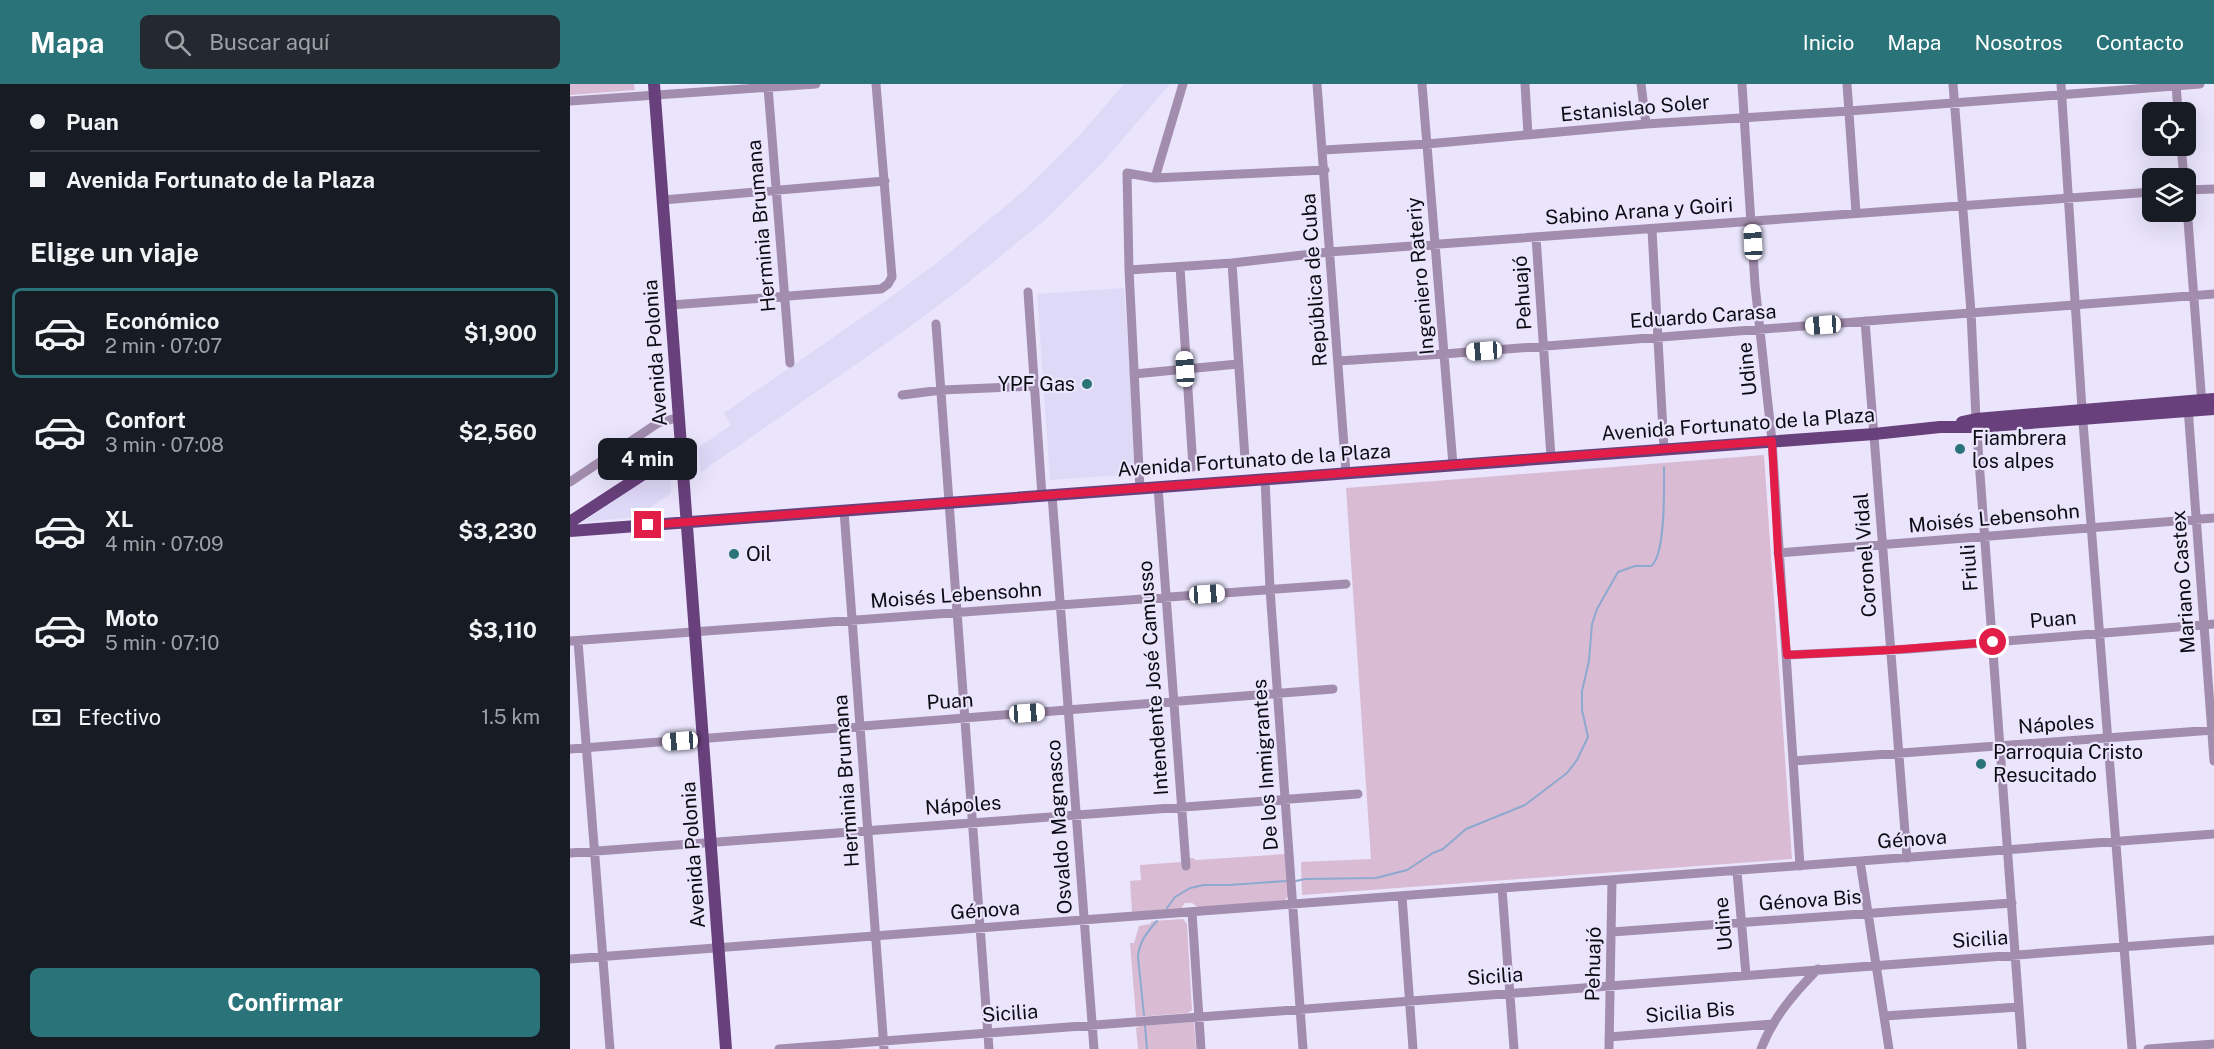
<!DOCTYPE html>
<html lang="es">
<meta charset="utf-8">
<style>
body{margin:0;font-family:"Public Sans",sans-serif;background:#242831;color:#f1f3f6;height:100vh;display:flex;flex-direction:column;font-size:22px;white-space:nowrap}
*{box-sizing:border-box;margin:0}
p{font-size:20px;color:#9ea1a6}
.icon{flex:none;width:33px;height:33px;fill:none;stroke:currentColor;stroke-width:2;stroke-linecap:round;stroke-linejoin:round}
.map{position:relative;flex:1;overflow:hidden}
.panel{display:flex;flex-direction:column;background:#171b24;width:570px}
.panel>*{flex:none}
.banner{display:grid;align-content:center;height:132px;padding:0 30px;background:#171b24}
.fabs{position:absolute;left:1572px;top:18px;display:grid;gap:12px}
.fabs a{display:grid;place-items:center;width:54px;height:54px;border-radius:9px;background:#171b24;box-shadow:0 6px 24px #0002;font-size:30px}
.end{position:absolute;width:27px;height:27px;margin:-14px;border:8px solid #e11d48;background:#fff;box-shadow:0 0 0 3px #fff}
.from{border-radius:50%}
.bubble{position:absolute;height:42px;border-radius:9px;background:#171b24;box-shadow:0 6px 24px #0002;font-size:20px;font-weight:700;line-height:42px;text-align:center}
.car{position:absolute;width:18px;height:36px;margin:-18px -9px;border-radius:8px;box-shadow:0 0 4px 2px #0007;background:linear-gradient(#fff 24%,#345 0 40%,#fff 0 76%,#345 0 86%,#fff 0)}
.banner b{display:flex;align-items:center;gap:21px;height:57px;font-size:22px}
.banner b+b{border-top:2px solid #363941}
.banner i{width:15px;height:15px;background:#f1f3f6}
ul{padding:0;list-style:none}
li{display:flex;align-items:center;gap:18px;height:90px;margin:0 12px 9px;padding:0 18px;border:3px solid transparent;border-radius:9px}
li div{flex:1}
li b{display:block;font-size:22px}
li em{font-style:normal;font-weight:700}
li.on{border-color:#2a7479}
li>.icon{width:54px;height:54px;stroke-width:1.5}
h2{padding:0 30px;font-size:27px;line-height:72px}
.pay{display:flex;align-items:center;gap:15px;height:66px;padding:0 30px;font-size:22px}
.pay p{margin-inline-start:auto}
.action{display:flex;gap:12px;margin-top:auto;padding:12px 30px}
.action a{flex:1;height:69px;border-radius:9px;background:#2a7479;color:#fff;font-size:24px;font-weight:700;line-height:69px;text-align:center}
header{display:flex;align-items:center;gap:36px;box-sizing:border-box;height:84px;padding:0 30px;background:#2a7479;color:#fff}
header strong{font-size:28px}
nav{display:flex;gap:33px;margin-inline-start:auto;font-size:21px}
.search{width:420px;height:54px;background:#242831;display:flex;align-items:center;gap:15px;box-sizing:border-box;padding:0 21px;border-radius:9px;color:#9ea1a6;font-size:22px}
main{display:flex;flex:1;min-height:0}
.map>svg:first-child{display:block}
</style>
<header>
<strong>Mapa</strong>
<div class="search"><svg class="icon" aria-label="search" viewBox="0 0 24 24"><circle cx="10" cy="10" r="6"/><path d="M15 15l6 6"/></svg>Buscar aquí</div>
<nav><a>Inicio</a><a>Mapa</a><a>Nosotros</a><a>Contacto</a></nav>
</header>
<main>
<section class="panel">
<div class="banner">
<b><i class="from"></i>Puan</b>
<b><i></i>Avenida Fortunato de la Plaza</b>
</div>
<h2>Elige un viaje</h2>
<ul>
<li class="on"><svg class="icon" aria-label="car" viewBox="0 0 24 24"><path d="M5 17H2v-5l4-1 3-4h7l3 4 3 1v5h-3M9 17h6M6 11h13"/><circle cx="7" cy="17" r="2"/><circle cx="17" cy="17" r="2"/></svg><div><b>Económico</b><p>2 min · 07:07</p></div><em>$1,900</em></li>
<li><svg class="icon" aria-label="car" viewBox="0 0 24 24"><path d="M5 17H2v-5l4-1 3-4h7l3 4 3 1v5h-3M9 17h6M6 11h13"/><circle cx="7" cy="17" r="2"/><circle cx="17" cy="17" r="2"/></svg><div><b>Confort</b><p>3 min · 07:08</p></div><em>$2,560</em></li>
<li><svg class="icon" aria-label="car" viewBox="0 0 24 24"><path d="M5 17H2v-5l4-1 3-4h7l3 4 3 1v5h-3M9 17h6M6 11h13"/><circle cx="7" cy="17" r="2"/><circle cx="17" cy="17" r="2"/></svg><div><b>XL</b><p>4 min · 07:09</p></div><em>$3,230</em></li>
<li><svg class="icon" aria-label="car" viewBox="0 0 24 24"><path d="M5 17H2v-5l4-1 3-4h7l3 4 3 1v5h-3M9 17h6M6 11h13"/><circle cx="7" cy="17" r="2"/><circle cx="17" cy="17" r="2"/></svg><div><b>Moto</b><p>5 min · 07:10</p></div><em>$3,110</em></li>
</ul>
<div class="pay"><svg class="icon" aria-label="cash" viewBox="0 0 24 24"><path d="M3 7h18v10H3z"/><circle cx="12" cy="12" r="2"/></svg>Efectivo<p>1.5 km</p></div>
<div class="action"><a>Confirmar</a></div>
</section>
<div class="map">
<svg width="1644" height="965" viewBox="0 0 1644 965">
<rect width="100%" height="100%" fill="#eae5fd"/>
<path fill="#dfd9f8" d="M554,0H600L534,77L475,136L389,206L334,247L131,388L128,364L161,341L154,329L314,218L368,178L451,109L508,53Z
M554,204L567,390L480,396L467,210Z
M100,378L101,409L67,433L13,438Z"/>
<path fill="#d9bbd4" d="M0,0H64L65,6L0,11Z
M1194,371L1222,775L732,811L731,778L801,775L776,404Z
M715,770L718,812L714,817L629,824L622,819H615L611,824L562,828L560,797L571,796L570,781L611,778L613,785H619L618,774H623L626,776Z
M613,835L617,840L622,926L618,929L566,933L560,859H564L569,842L580,840L582,837Z
M624,938L626,965H568L566,944L570,942Z"/>
<g fill="none" stroke-linecap="round" stroke-linejoin="round">
<path stroke="#8da9cf" stroke-width="2" d="M726,797L735,795L806,794L837,786L863,769L873,765L896,745L955,721L997,689L1007,676L1018,653L1012,626V607L1019,577L1022,540L1027,525L1048,488L1065,482H1081C1096,472 1094,402 1094,383
M597,824L605,813L620,804L634,801H659L716,797
M574,931L568,873C569,858 577,848 587,837
M575,942L577,965"/>
<path stroke="#a38daf" stroke-width="9" d="M747,0L776,389
M852,0L883,381
M955,0L958,51
M1071,0L1076,40
M1172,0L1185,201L1202,357L1230,782
M1277,0L1286,129
M1383,0L1401,228L1406,335L1452,965
M1491,0L1512,325L1562,965
M1606,0L1608,28
M198,3L220,279
M0,17L246,0
M1611,62L1614,94
M754,66L857,60L1076,40L1279,27L1630,0
M585,94L613,0
M1616,106L1644,105
M1616,110L1632,320
M93,116L315,97
M1082,146L1094,365
M966,153L981,373
M662,179L675,375
M610,183L623,383
M559,186L662,179L759,168L1582,108
M458,208L472,412
M101,221L311,205L318,200L322,193L306,0
M1295,237L1337,774
M366,240L419,965
M768,277L874,270L1644,210
M564,290L668,280
M332,311L372,306L466,302
M1618,323L1644,677
M695,395L700,505L733,965
M0,398L88,339L110,333
M588,403L616,782
M570,405L559,186L557,89L585,94L755,86
M482,411L524,965
M274,427L314,965
M1208,469L1644,434
M0,557L776,500
M8,557L40,965
M1217,571L1339,565L1644,540
M0,665L763,605
M1223,677L1644,646
M0,769L788,710
M1290,777L1319,965
M1167,787L1176,891
M932,804L944,965
M832,812L843,965
M622,828L631,965
M1042,848L1442,819
M0,875L1644,750
M1314,932L1449,923
M1039,953L1203,940
M209,965L1644,856
M1039,965L1042,796
M1191,965C1203,934 1224,909 1248,885
M1578,965L1644,960"/>
<path stroke="#68407c" stroke-width="12" d="M84,0L156,965
M1392,338L1406,335L1644,315
M0,438L112,365
M0,447L1304,350L1370,343H1407L1644,325"/>
</g>
<g fill="none" stroke-linecap="round" stroke-linejoin="round">
<path stroke="#e11d48" stroke-width="8" d="M78,441L1202,357L1208,469L1217,571L1321,566L1423,558"/>
</g>
<g fill="#2a7479" stroke="#eae5fd" stroke-width="2">
<circle cx="517" cy="300" r="6"/>
<circle cx="1390" cy="365" r="6"/>
<circle cx="164" cy="470" r="6"/>
<circle cx="1411" cy="680" r="6"/>
</g>
<g text-anchor="middle" dominant-baseline="central" stroke-width="4.5" stroke-linejoin="round" paint-order="stroke">
<g font-size="20" fill="#0d0b13" stroke="#eae5fd">
<text transform="translate(1065 24) rotate(-5)">Estanislao Soler</text>
<text transform="translate(1069 127) rotate(-4)">Sabino Arana y Goiri</text>
<text transform="translate(191 142) rotate(-95)">Herminia Brumana</text>
<text transform="translate(850 192) rotate(-95)">Ingeniero Rateriy</text>
<text transform="translate(744 196) rotate(-94)">República de Cuba</text>
<text transform="translate(952 209) rotate(-94)">Pehuajó</text>
<text transform="translate(1133 232) rotate(-4)">Eduardo Carasa</text>
<text transform="translate(85 269) rotate(-94)">Avenida Polonia</text>
<text transform="translate(1177 285) rotate(-96)">Udine</text>
<text transform="translate(1168 340) rotate(-4)">Avenida Fortunato de la Plaza</text>
<text transform="translate(684 376) rotate(-4)">Avenida Fortunato de la Plaza</text>
<text transform="translate(1424 434) rotate(-5)">Moisés Lebensohn</text>
<text transform="translate(1295 471) rotate(-94)">Coronel Vidal</text>
<text transform="translate(1399 484) rotate(-94)">Friuli</text>
<text transform="translate(1613 498) rotate(-94)">Mariano Castex</text>
<text transform="translate(386 511) rotate(-4)">Moisés Lebensohn</text>
<text transform="translate(1483 535) rotate(-5)">Puan</text>
<text transform="translate(583 594) rotate(-94)">Intendente José Camusso</text>
<text transform="translate(380 617) rotate(-4)">Puan</text>
<text transform="translate(1486 640) rotate(-4)">Nápoles</text>
<text transform="translate(695 681) rotate(-94)">De los Inmigrantes</text>
<text transform="translate(276 697) rotate(-94)">Herminia Brumana</text>
<text transform="translate(393 721) rotate(-4)">Nápoles</text>
<text transform="translate(489 743) rotate(-94)">Osvaldo Magnasco</text>
<text transform="translate(1342 755) rotate(-4)">Génova</text>
<text transform="translate(123 771) rotate(-94)">Avenida Polonia</text>
<text transform="translate(1240 816) rotate(-4)">Génova Bis</text>
<text transform="translate(415 826) rotate(-4)">Génova</text>
<text transform="translate(1153 840) rotate(-95)">Udine</text>
<text transform="translate(1410 855) rotate(-4)">Sicilia</text>
<text transform="translate(1023 880) rotate(-89)">Pehuajó</text>
<text transform="translate(925 892) rotate(-4)">Sicilia</text>
<text transform="translate(1120 928) rotate(-5)">Sicilia Bis</text>
<text transform="translate(440 929) rotate(-4)">Sicilia</text>
</g>
<g font-size="20" fill="#0d0b13" stroke="#eae5fd" text-anchor="start">
<text x="505" y="300" text-anchor="end">YPF Gas</text>
<text x="1402" y="354">Fiambrera<tspan x="1402" dy="23">los alpes</tspan></text>
<text x="176" y="470">Oil</text>
<text x="1423" y="668">Parroquia Cristo<tspan x="1423" dy="23">Resucitado</tspan></text>
</g>
</g>
</svg>
<div class="fabs">
<a><svg class="icon" aria-label="locate" viewBox="0 0 24 24"><circle cx="12" cy="12" r="6"/><path d="M12 2v4M12 18v4M2 12h4M18 12h4"/></svg></a>
<a><svg class="icon" aria-label="layers" viewBox="0 0 24 24"><path d="M12 4l9 5-9 5-9-5zM3 14l9 5 9-5"/></svg></a>
</div>
<i class="end from" style="left:1423px;top:558px"></i>
<i class="end" style="left:78px;top:441px"></i>
<div class="bubble" style="left:28px;top:354px;width:99px">4 min</div>
<i class="car" style="left:1183px;top:158px;rotate:357deg"></i>
<i class="car" style="left:1253px;top:241px;rotate:266deg"></i>
<i class="car" style="left:914px;top:267px;rotate:266deg"></i>
<i class="car" style="left:615px;top:285px;rotate:357deg"></i>
<i class="car" style="left:637px;top:510px;rotate:86deg"></i>
<i class="car" style="left:457px;top:629px;rotate:86deg"></i>
<i class="car" style="left:110px;top:657px;rotate:266deg"></i>
</div>
</main>
